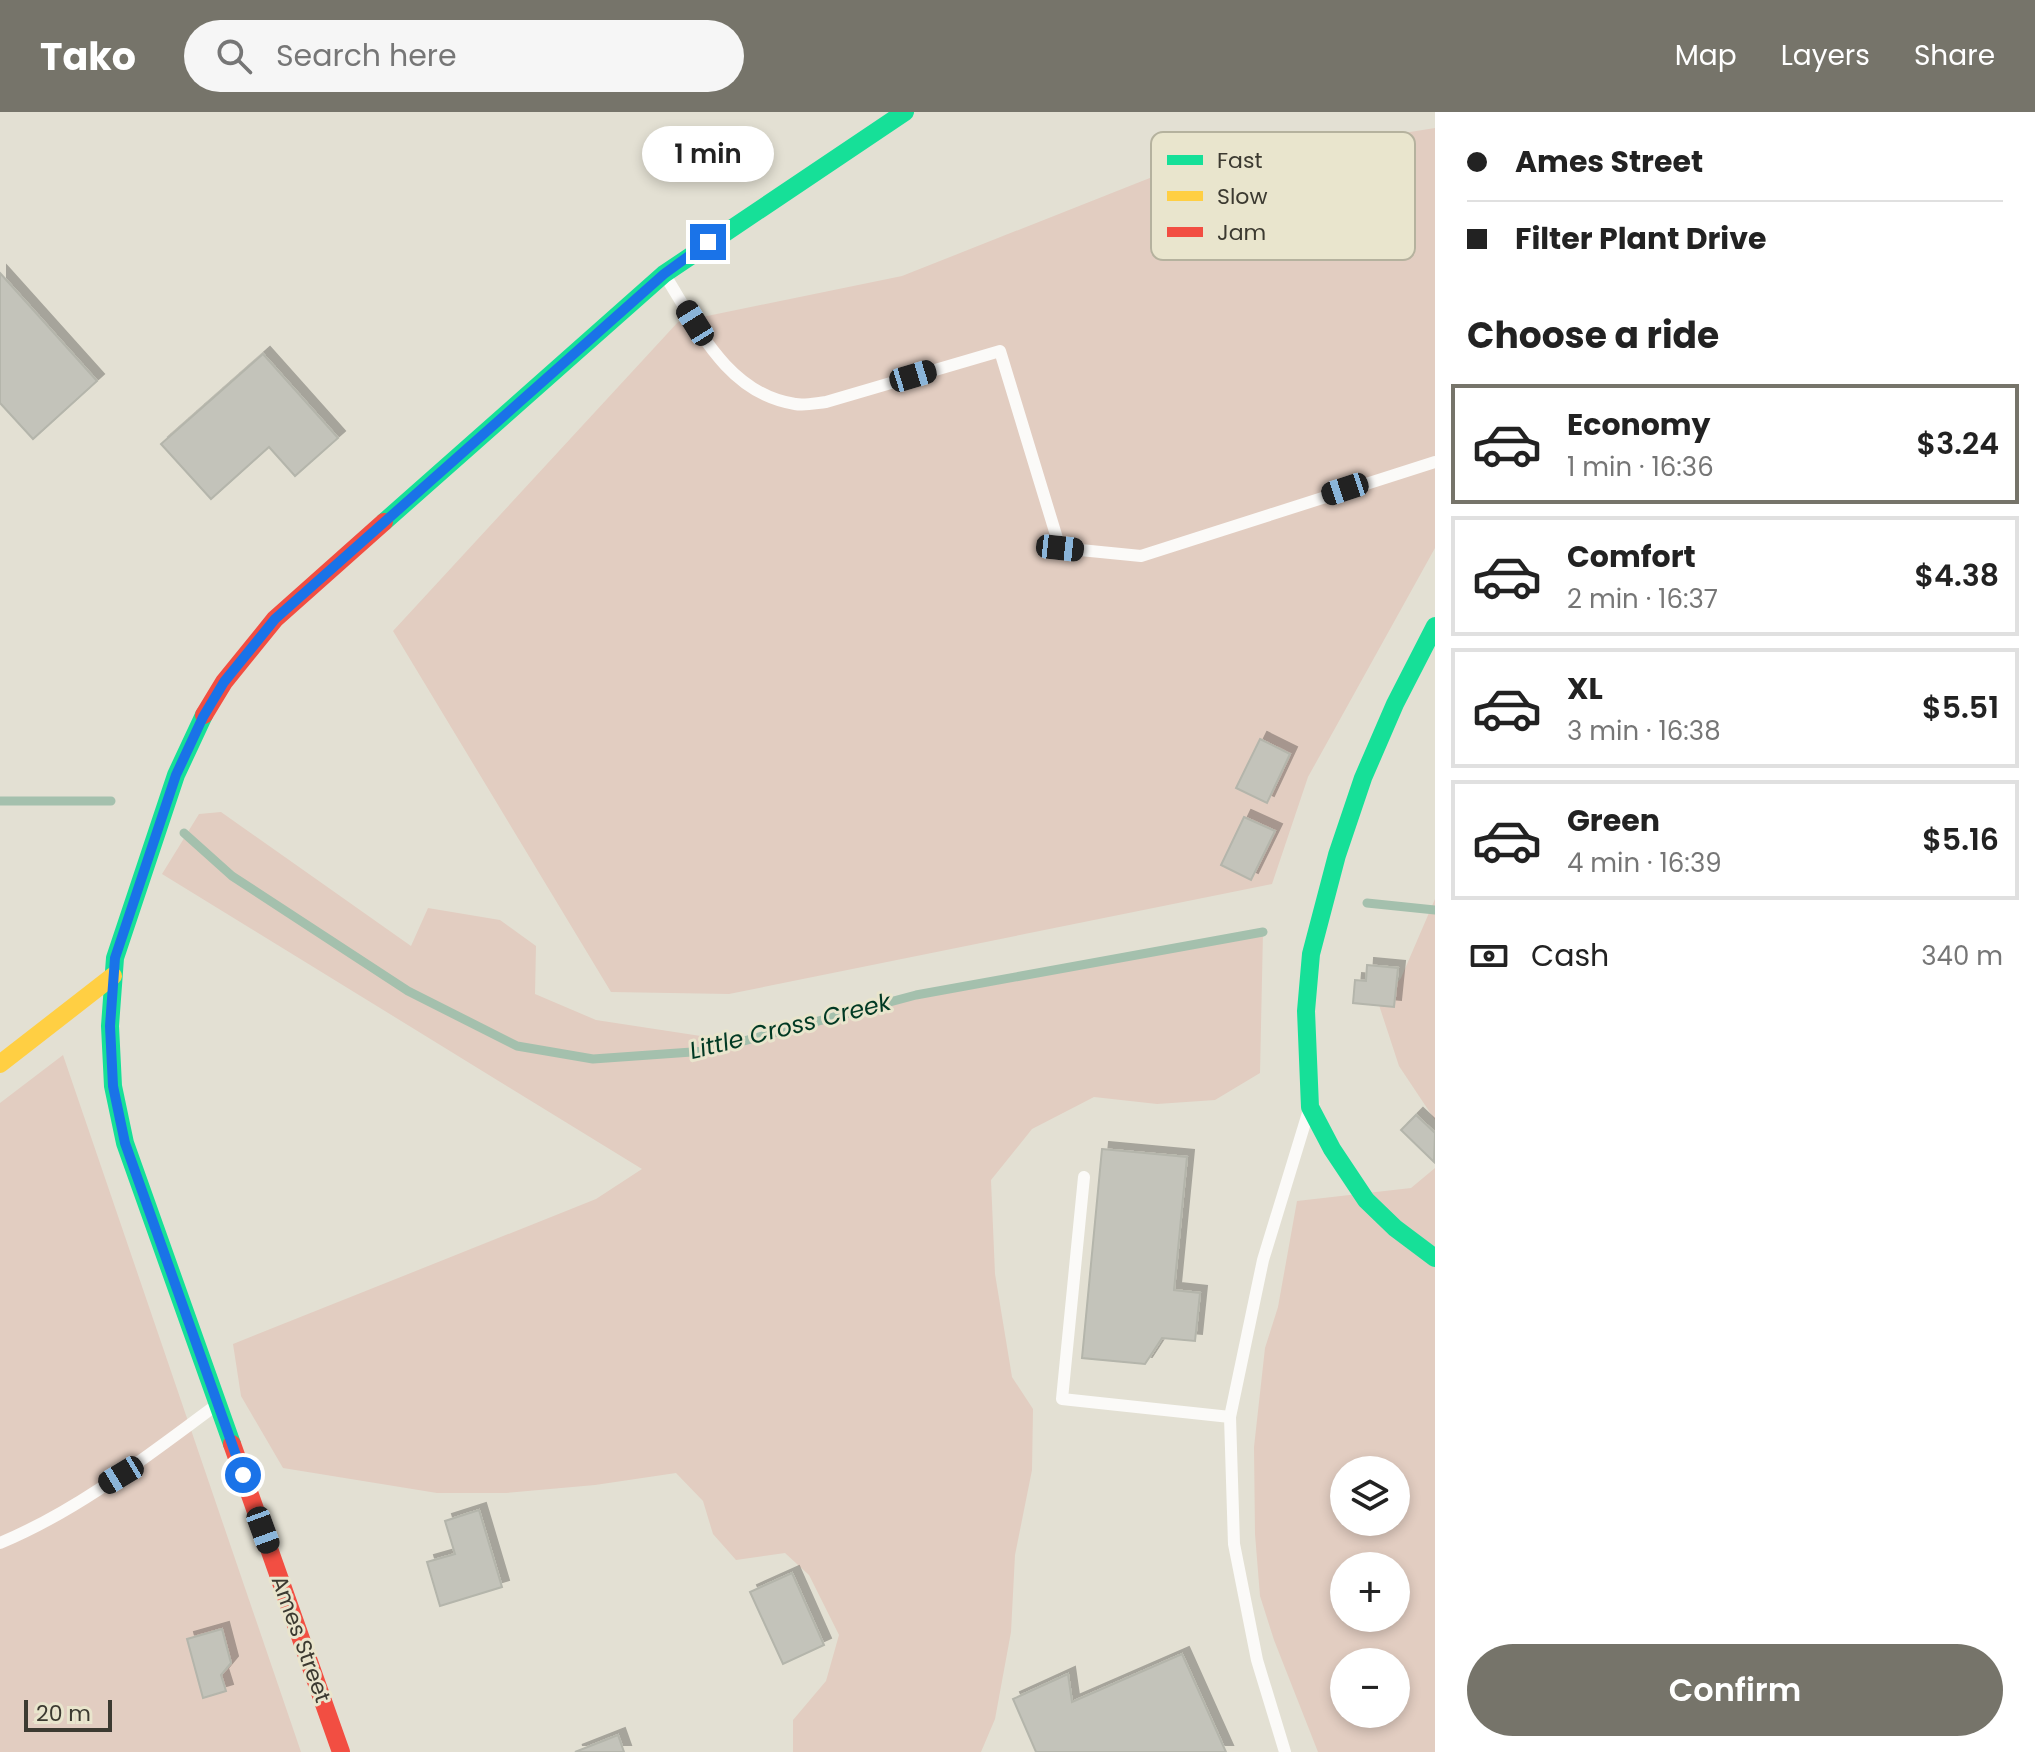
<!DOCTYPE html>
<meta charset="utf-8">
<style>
body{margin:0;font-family:Poppins,sans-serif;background:#f6f6f6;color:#222;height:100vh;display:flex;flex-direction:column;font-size:30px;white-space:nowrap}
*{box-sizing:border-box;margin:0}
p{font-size:26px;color:#767676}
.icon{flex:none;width:44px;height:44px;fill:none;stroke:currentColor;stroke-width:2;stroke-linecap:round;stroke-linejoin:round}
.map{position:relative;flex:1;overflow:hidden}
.details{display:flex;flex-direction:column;background:#fff;width:600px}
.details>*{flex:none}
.hud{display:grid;align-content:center;height:176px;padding:0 32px;background:#fff}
.fabs{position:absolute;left:1330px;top:1344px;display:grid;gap:16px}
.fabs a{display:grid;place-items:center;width:80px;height:80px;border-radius:50%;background:#fff;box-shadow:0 4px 12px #0003;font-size:40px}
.scale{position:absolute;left:24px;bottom:20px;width:88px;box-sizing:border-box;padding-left:8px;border:4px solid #3c3a31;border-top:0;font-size:22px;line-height:28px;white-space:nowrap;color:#3c3a31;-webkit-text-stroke:6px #e9e5cd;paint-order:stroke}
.end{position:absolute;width:36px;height:36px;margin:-18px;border:10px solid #1a73e8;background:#fff;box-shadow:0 0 0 4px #fff}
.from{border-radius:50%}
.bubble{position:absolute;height:56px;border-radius:28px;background:#fff;box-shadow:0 4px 12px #0003;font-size:26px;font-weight:600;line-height:56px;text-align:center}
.car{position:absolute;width:24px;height:48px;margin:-24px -12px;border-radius:10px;box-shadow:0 0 6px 2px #0007;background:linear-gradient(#222 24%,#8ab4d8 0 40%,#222 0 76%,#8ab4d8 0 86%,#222 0)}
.hud b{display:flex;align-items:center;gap:28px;height:76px;font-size:30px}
.hud b+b{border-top:2px solid #e0e0e0}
.hud i{width:20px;height:20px;background:#222}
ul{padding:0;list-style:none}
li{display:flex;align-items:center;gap:24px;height:120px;margin:0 16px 12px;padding:0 16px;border:4px solid #e0e0e0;border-radius:0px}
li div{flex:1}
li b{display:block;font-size:30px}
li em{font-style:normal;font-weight:600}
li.active{border-color:#76746a}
li>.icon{width:72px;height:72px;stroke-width:1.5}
h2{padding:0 32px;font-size:36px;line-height:96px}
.pay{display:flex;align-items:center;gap:20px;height:88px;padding:0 32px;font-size:30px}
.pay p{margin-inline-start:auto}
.button{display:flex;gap:16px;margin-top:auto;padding:16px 32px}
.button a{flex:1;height:92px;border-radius:48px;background:#76746a;color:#fff;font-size:32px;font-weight:600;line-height:92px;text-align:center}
header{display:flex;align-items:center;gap:48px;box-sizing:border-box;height:112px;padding:0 40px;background:#76746a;color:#fff}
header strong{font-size:38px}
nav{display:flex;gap:44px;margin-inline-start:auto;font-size:28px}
.search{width:560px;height:72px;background:#f6f6f6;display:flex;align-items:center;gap:20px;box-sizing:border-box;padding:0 28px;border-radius:44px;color:#767676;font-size:30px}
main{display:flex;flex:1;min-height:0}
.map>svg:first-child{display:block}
</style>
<header>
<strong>Tako</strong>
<div class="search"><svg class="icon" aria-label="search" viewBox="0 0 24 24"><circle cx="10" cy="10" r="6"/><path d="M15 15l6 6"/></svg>Search here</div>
<nav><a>Map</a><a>Layers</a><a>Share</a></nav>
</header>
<main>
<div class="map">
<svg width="1435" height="1640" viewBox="0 0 1435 1640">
<defs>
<filter id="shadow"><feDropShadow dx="7" dy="-7" stdDeviation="0" flood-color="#0004"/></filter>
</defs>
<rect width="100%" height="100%" fill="#e3e0d3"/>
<path fill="#e2cdc1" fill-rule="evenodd" d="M1435,16V436L1308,665L1272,772L729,882L611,880L393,519L678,210L902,164L1170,58Z
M221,700L411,834L428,796L500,808L536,834L535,882L596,908L740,930L948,877L1263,820L1260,961L1215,988L1157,992L1094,985L1032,1017L991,1068L995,1162L1012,1265L1033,1297L1032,1358L1015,1443L1011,1520L995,1607L981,1640H793V1608L826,1569L839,1523L809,1463L785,1441L736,1448L713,1422L703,1389L676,1361L595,1373L506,1381H437L283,1356L241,1284L233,1232L596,1087L642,1057L162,762L199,702Z
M1435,787V1008L1399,954L1379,893L1401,866Z
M63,943L301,1640H0V991Z
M1435,1056V1640H1318L1274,1528L1260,1484L1255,1422L1254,1335L1265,1236L1278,1195L1297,1089L1411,1076ZM1344,1358H1396V1410H1344ZM1344,1454H1396V1506H1344ZM1344,1550H1396V1602H1344Z"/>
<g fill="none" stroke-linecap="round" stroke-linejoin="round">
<path stroke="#a4c0ad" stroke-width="9" d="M0,689H111
M184,721L232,764L408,879L517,934L593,947L706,939L916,883L1263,820
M1367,791L1435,798"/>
</g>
<path fill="#c3c3ba" stroke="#b4b5ab" stroke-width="2" filter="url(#shadow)" d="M0,161L97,269L33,327L0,291Z
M263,242L338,326L295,364L269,335L211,387L161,332Z
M1260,627L1290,642L1267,691L1236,676Z
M1244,705L1275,719L1251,768L1221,753Z
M1367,853L1398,856L1394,895L1353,891L1355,868L1366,869Z
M1416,1003L1435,1021L1434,1050L1401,1018Z
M1102,1037L1187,1045L1174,1178L1200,1181L1195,1229L1162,1226L1145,1252L1082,1246Z
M479,1398L502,1475L440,1494L427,1450L455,1442L445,1409Z
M792,1461L824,1533L783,1552L750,1480Z
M222,1517L231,1551L221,1563L226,1579L203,1586L187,1527Z
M1182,1542L1226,1640H1036L1013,1587L1068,1562L1072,1590Z
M618,1623L624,1640H575Z"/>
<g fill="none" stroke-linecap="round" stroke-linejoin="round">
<path stroke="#fbfaf8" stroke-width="12" d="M666,165C698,216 728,282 795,292C805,294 816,291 826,290L1000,239L1060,436L1141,444L1435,350
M1084,1065L1062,1287L1230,1305
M0,1431C79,1398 147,1344 215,1294
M1285,1640L1257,1548L1234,1432L1230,1305L1263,1148L1308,1001"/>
<path stroke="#16e098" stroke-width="18" d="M384,410L664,162L905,0
M1435,514L1395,592L1363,666L1337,743L1311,842L1306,899L1310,995L1332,1037L1366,1088L1395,1116L1435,1146
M204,603L176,663L115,846L110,914L113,974L125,1031L232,1332"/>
<path stroke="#ffcf43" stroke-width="18" d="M0,952L113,864"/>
<path stroke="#f24e42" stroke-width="18" d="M204,603L224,570L275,507L384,410
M232,1332L341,1640"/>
</g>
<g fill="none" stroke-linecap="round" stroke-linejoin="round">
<path stroke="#1a73e8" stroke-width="10" d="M243,1363L125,1031L113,974L110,914L115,846L176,663L203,605L224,570L275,507L664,162L708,130"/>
</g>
<g text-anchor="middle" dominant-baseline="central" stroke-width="6" stroke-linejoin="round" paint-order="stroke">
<g font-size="22" fill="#3c3a31" stroke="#e9e5cd">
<text transform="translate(301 1527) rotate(70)">Ames Street</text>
</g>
<g font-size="24" font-style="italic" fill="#003923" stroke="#e9e5cd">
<text transform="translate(790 914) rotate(-14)">Little Cross Creek</text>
</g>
</g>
<rect x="1151" y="20" width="264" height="128" rx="12" fill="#e9e5cd" stroke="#b5b29e" stroke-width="2"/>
<rect x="1167" y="43" width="36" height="10" fill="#16e098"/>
<rect x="1167" y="79" width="36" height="10" fill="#ffcf43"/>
<rect x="1167" y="115" width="36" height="10" fill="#f24e42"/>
<g font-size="22" fill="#3c3a31">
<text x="1217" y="56">Fast</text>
<text x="1217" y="92">Slow</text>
<text x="1217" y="128">Jam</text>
</g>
</svg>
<div class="fabs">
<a><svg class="icon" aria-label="layers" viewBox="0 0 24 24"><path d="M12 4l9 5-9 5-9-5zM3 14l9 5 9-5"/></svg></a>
<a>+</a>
<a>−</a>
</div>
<div class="scale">20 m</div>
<i class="end from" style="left:243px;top:1363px"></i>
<i class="end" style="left:708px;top:130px"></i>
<div class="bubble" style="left:642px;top:14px;width:132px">1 min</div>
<i class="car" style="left:695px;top:211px;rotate:328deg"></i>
<i class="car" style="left:913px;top:264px;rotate:73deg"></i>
<i class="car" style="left:1345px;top:377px;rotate:252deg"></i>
<i class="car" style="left:1060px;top:436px;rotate:96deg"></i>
<i class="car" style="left:121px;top:1363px;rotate:239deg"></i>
<i class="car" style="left:263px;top:1418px;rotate:160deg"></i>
</div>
<section class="details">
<div class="hud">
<b><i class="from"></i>Ames Street</b>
<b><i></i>Filter Plant Drive</b>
</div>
<h2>Choose a ride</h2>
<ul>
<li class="active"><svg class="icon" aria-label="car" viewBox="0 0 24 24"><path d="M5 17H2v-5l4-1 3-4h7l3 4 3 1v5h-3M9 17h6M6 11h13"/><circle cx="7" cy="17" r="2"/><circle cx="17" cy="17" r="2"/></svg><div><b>Economy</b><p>1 min · 16:36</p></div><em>$3.24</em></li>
<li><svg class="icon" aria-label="car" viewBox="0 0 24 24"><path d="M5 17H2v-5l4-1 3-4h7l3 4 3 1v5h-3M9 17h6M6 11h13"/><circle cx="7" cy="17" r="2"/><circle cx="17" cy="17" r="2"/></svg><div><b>Comfort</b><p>2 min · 16:37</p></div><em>$4.38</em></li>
<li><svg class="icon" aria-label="car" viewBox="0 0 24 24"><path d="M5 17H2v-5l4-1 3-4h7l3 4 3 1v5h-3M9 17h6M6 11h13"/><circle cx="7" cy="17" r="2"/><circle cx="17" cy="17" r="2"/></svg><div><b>XL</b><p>3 min · 16:38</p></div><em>$5.51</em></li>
<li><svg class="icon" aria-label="car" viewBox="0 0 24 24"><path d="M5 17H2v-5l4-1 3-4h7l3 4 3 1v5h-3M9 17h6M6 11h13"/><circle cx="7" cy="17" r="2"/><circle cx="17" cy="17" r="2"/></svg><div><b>Green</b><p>4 min · 16:39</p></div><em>$5.16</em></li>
</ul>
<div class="pay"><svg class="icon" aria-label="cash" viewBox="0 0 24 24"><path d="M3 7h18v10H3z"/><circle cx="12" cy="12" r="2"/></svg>Cash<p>340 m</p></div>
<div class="button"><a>Confirm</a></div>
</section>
</main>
